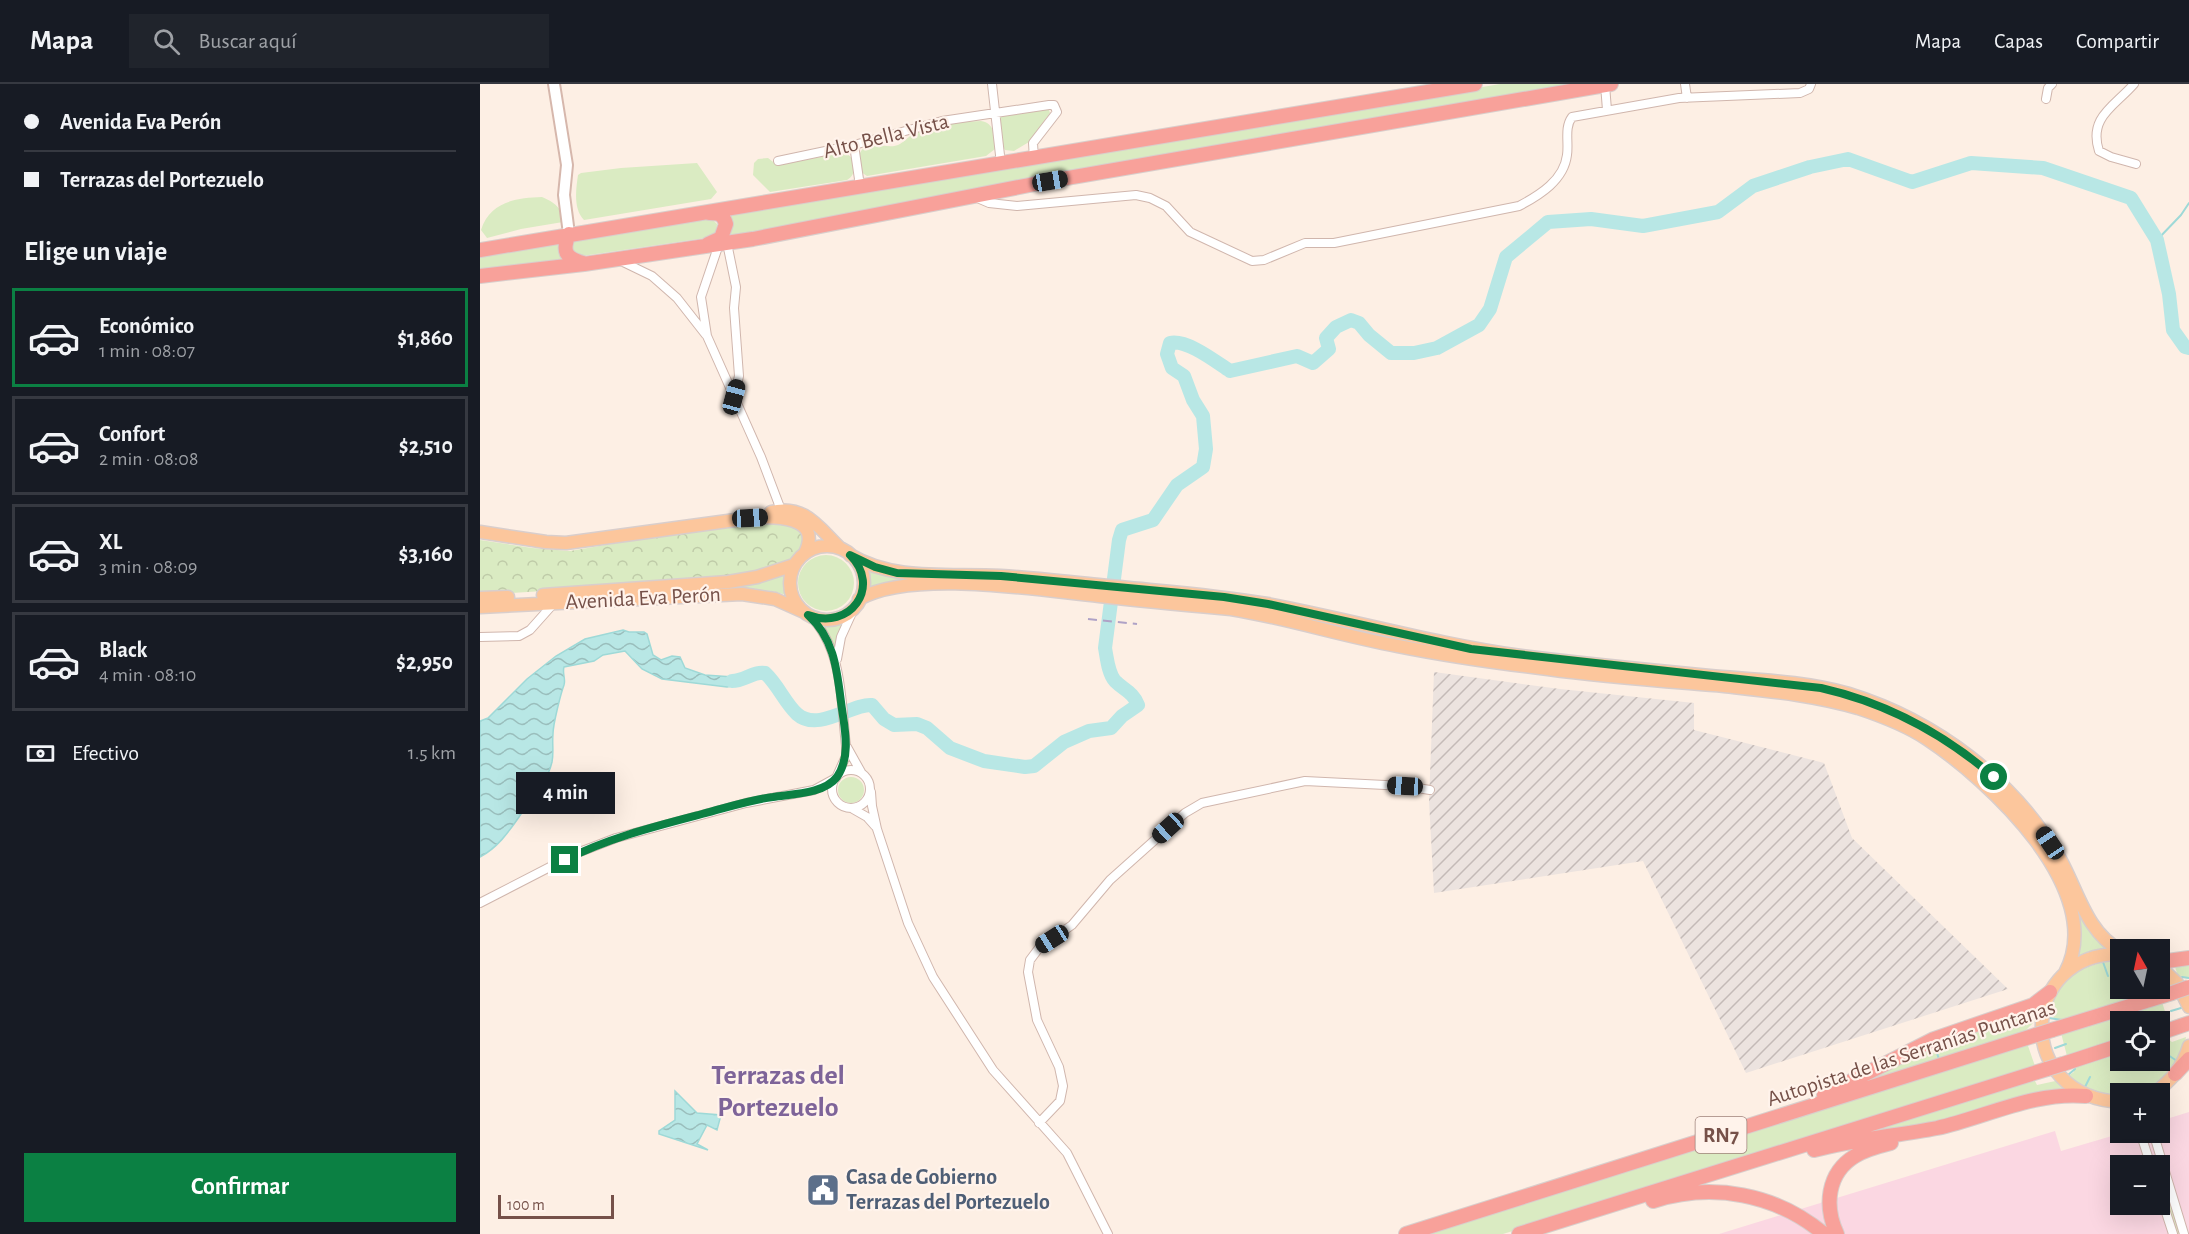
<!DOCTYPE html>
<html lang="es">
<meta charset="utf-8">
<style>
body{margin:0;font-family:"Alegreya Sans",sans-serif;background:#20242c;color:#f1f3f6;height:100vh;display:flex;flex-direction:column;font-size:22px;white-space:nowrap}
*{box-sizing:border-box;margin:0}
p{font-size:20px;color:#9ea1a6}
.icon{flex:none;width:33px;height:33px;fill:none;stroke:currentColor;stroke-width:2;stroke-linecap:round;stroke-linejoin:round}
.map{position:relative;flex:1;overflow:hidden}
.drawer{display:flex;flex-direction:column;background:#171b24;width:480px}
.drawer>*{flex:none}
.hud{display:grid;align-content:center;height:132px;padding:0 24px;background:#171b24}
.needle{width:39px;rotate:351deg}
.buttons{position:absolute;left:1630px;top:855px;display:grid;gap:12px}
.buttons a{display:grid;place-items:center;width:60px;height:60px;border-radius:0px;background:#171b24;box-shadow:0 6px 24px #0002;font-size:30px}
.scale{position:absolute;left:18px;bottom:15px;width:116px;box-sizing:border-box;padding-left:6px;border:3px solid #765149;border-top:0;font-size:16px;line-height:21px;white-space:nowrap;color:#765149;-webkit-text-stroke:4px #fff3eb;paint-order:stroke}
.end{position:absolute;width:27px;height:27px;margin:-14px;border:8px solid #0b8043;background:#fff;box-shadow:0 0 0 3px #fff}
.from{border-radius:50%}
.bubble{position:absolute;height:42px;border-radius:0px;background:#171b24;box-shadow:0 6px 24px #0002;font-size:20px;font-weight:600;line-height:42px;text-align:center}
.car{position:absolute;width:18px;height:36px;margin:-18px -9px;border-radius:8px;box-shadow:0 0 4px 2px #0007;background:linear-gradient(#222 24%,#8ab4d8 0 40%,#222 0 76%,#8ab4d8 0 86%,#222 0)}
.hud b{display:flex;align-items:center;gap:21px;height:57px;font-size:22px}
.hud b+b{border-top:2px solid #363941}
.hud i{width:15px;height:15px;background:#f1f3f6}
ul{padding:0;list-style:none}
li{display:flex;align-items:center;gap:18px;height:99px;margin:0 12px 9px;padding:0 12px;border:3px solid #363941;border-radius:0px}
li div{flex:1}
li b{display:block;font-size:22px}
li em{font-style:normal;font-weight:600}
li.selected{border-color:#0b8043}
li>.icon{width:54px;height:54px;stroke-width:1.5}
h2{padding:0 24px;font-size:27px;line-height:72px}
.pay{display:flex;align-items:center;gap:15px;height:66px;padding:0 24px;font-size:22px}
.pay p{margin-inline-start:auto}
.button{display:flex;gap:12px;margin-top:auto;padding:12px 24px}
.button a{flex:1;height:69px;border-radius:0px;background:#0b8043;color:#fff;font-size:24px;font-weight:600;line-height:69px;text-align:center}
header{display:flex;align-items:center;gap:36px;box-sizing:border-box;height:84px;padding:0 30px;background:#171b24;border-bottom:2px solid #363941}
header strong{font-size:28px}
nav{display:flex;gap:33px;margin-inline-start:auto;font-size:21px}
.search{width:420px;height:54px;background:#20242c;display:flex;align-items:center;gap:15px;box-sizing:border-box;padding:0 21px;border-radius:0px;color:#9ea1a6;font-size:22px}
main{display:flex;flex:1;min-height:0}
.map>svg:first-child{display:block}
</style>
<header>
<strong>Mapa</strong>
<div class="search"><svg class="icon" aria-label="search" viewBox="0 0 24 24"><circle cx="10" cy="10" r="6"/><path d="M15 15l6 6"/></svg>Buscar aquí</div>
<nav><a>Mapa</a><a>Capas</a><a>Compartir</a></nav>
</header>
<main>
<section class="drawer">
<div class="hud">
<b><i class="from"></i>Avenida Eva Perón</b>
<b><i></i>Terrazas del Portezuelo</b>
</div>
<h2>Elige un viaje</h2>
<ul>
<li class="selected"><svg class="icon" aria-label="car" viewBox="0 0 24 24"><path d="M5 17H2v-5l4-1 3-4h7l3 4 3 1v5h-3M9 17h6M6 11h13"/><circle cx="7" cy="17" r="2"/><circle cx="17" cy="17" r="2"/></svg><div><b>Económico</b><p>1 min · 08:07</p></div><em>$1,860</em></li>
<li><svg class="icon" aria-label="car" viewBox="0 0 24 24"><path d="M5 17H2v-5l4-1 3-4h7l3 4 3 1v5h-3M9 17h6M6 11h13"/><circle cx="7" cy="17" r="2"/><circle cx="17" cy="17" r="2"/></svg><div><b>Confort</b><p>2 min · 08:08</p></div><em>$2,510</em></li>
<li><svg class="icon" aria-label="car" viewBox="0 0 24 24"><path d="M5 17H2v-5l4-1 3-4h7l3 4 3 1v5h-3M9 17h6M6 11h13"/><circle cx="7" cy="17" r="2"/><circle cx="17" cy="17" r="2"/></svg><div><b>XL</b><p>3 min · 08:09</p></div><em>$3,160</em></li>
<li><svg class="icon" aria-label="car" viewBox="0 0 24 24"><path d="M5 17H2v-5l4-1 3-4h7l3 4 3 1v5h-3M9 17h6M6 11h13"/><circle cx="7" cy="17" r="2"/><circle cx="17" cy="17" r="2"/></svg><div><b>Black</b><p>4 min · 08:10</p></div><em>$2,950</em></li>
</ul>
<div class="pay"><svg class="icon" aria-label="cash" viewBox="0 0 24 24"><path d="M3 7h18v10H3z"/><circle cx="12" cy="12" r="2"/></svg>Efectivo<p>1.5 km</p></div>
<div class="button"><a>Confirmar</a></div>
</section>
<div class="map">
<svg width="1709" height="1150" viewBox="0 0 1709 1150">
<defs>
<pattern id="industrial-furrows" width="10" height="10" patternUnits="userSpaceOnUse" patternTransform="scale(1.5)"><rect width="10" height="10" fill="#ece3df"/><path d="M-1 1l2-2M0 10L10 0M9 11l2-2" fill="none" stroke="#c4bab7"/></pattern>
<pattern id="forest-crowns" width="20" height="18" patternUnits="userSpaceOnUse" patternTransform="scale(1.5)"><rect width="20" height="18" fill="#daebc2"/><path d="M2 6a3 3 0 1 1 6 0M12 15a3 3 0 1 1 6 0" fill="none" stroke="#bfcba8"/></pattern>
<pattern id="water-waves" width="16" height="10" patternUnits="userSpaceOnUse" patternTransform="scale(1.5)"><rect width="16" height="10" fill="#b8e7e5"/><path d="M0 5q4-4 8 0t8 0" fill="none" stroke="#9abebc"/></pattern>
</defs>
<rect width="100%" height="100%" fill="#fdefe4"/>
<path fill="url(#industrial-furrows)" d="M954,588L1080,605L1214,619V646L1344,679L1372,754L1528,905L1266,989L1163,777L954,809L949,717Z"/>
<path fill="#fbd7e2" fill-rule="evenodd" d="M1709,1028V1150H1239L1575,1047L1581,1067L1642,1049L1680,1048V1037ZM1641,1082H1680V1120H1641Z"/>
<path fill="#daebc2" d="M1020,0H1105L249,155L251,138L246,128L758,45Z
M568,23L570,29L549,58L534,67L525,66L522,61L520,32Z
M501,37C515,39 515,53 515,65L506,72L387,92L381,88L380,69C388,53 405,66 418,61C423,59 428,53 433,50C454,39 478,38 501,37Z
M363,69C376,71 379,89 367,96L290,108L273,91L274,79L278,75L288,74L297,81Z
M217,79L237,108L231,115L104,136C93,125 96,105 98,91L101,89L141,84Z
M62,113C74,118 83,124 83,138L41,145L7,154L1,146C10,118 35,114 62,113Z
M227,135H232L237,140L236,150L232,153L102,172H96L89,162L91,158Z
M82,155L87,177L0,188V170Z
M318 499a28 28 0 1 1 56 0a28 28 0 1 1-56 0Z
M386,486L413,493L551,500L388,507Z
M307,489L309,491L310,512L292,507L265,505L0,520V517L251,501L278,498Z
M657,509C704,513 752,517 799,526C862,539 923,558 987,569C1054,580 1122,586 1189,592C1290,601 1381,604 1468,665C1513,697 1552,737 1578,786C1590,806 1596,831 1611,849C1617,856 1625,862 1631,867L1600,877L1591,882C1606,840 1586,804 1564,769C1508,682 1417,622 1314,607C1273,601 1230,599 1188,595C1121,589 1053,582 986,571C916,559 847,537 777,524C737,517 697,515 657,511Z
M370,528L355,567L340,539L353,537Z
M358 706a13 13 0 1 1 26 0a13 13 0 1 1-26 0Z
M1641,875V904L1679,905L1675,909L1580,937L1569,931C1579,890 1603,881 1641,875Z
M1709,880V895L1698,892L1695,883Z
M1682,918L1689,940L1680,943V938H1641V955L1587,972L1581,949Z
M1556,924L1558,934L1542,950L1386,1001L1387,995L1458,960Z
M1706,953C1702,975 1684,1004 1660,1009C1654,1010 1647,1010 1641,1010V1012L1608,1007L1587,993L1594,988V984L1641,969V976H1680V957L1687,954L1692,958Z
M1547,959L1555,982L1023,1150H941L1160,1083Z
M1580,996L1594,1008L1483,1035L1390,1050L1400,1045L1548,998L1555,997L1557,1001Z
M1680,1087L1700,1150H1696L1680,1098Z"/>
<path fill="url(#forest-crowns)" d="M294,435L324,448L321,470L305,480L275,490L173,500L0,511V456L52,464L90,467L230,443Z"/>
<path fill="url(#water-waves)" stroke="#9ed9d7" stroke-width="1.5" d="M143,546L149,548H164L167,550L173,571L181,576L192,572L200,573L205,584L225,591L269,594L260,600L247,603L182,595L162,585L145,567L123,571L114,577L84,583C82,589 86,595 84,601C81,609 73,640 73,650C72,660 74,668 72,678C67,699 51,716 39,733C28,749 17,764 0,773V637L8,634L47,595L76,572L105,555Z
M195,1007L217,1029L241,1031L237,1046L227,1041L217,1060L228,1066L179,1050V1047L195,1036Z"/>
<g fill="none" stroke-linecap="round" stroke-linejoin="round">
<path stroke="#9ed9d7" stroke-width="2" d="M1677,156L1701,131L1709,119
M1623,878L1628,892
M1702,893L1709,894
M1680,904L1687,897
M1691,927L1701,924
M1569,934L1582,936
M1454,961L1459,975
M1575,964L1586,960
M1685,969L1697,977
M1588,991L1595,985
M1605,1003L1610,993"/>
<path stroke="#b8e7e5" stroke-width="14" d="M252,597C264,597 274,587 285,589C298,601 305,619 317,630C338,649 373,619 392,621L404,635L414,641L437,640L447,644L470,664L504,677L545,683L554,682L584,658L609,647L631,644L642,632L658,621C653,608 644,606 635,597C628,589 627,574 625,564L639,456L642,446L673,436L697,401L723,383L726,365L723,332L713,316L704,292L692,284L687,270L690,259C707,255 736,278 750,287L817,272L833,279L849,265L846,254L856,243L871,236L879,239L889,251L911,269H934L957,264L999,241L1010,225L1026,173L1068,138L1111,135L1163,142L1238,128L1273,102L1330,83L1368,75L1432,98L1491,79L1563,84L1651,114L1677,156L1689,210L1693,246L1705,263L1709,264"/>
<g stroke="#d0b6ad" stroke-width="10">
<path id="street" d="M512,0L521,80
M1205,0L1207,14
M1654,0C1635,22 1608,33 1619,67L1631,73L1656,80
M1125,1L1127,26
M1566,15L1568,4L1572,0
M374,61L380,102
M298,77L374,61L462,37L569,21H574L577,28L553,59L554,75
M495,113L509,119L537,122L656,111L670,114L686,122L710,148L772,177L784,176L825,159H854L1039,122C1060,111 1084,96 1087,71C1089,58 1084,44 1092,33L1199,14L1320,9L1329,5L1331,0
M247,159L256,203L254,224L259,292L254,313
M239,160L221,213L227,252L281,373L301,426
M141,177L172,192L197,214L226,251
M329,531C363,564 361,618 366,662V672L357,692
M0,553L39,552L50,546L75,518
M357,575L361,553L375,522
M367,663L381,688
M352 705a19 19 0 1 1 38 0a19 19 0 1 1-38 0Z
M391,708L392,722L397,745L428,839L453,893L513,986L587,1069L628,1150
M373,725L387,733L395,742
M0,819L97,769L136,754L266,719L334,706L356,694
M559,1039L580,1017L583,1002L579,983L557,936L548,888L550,876L559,864L592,841L630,796L705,729L722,719L825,697L925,702L950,706
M1660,1048L1671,1082
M1673,1048L1704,1150
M1680,1110L1693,1150"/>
</g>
<g stroke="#d6b7ac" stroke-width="14">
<path id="secondary" d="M74,0L87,81L84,111L89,150"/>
</g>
<g stroke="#d9cecc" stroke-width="15">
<path id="primary" d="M291,428C325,420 338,443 360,464
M0,448L66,458L86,459L270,434C293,432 343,431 325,469
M310 499a37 37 0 1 1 74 0a37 37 0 1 1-74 0Z
M370,471C415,498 471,489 521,492C554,494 587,498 619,501C675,507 731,510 787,520C872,536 955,560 1041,572C1104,580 1167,586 1230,592C1276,596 1324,597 1369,610C1456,637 1534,696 1580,775C1598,807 1606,848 1641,867
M63,511L248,498L277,493L314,481
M0,514L28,513
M379,515C433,485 557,506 619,512C663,517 707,521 751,525C807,534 862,552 918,562C968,572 1018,579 1068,585C1126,593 1185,597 1244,602C1289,607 1334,611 1378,624C1399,631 1429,643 1447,655C1509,696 1629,807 1585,889
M0,523L262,510L295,515L324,528
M1641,870C1539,868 1532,1013 1641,1018
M1680,883L1697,899L1709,923
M1673,1010C1691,997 1703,983 1709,962"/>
</g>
<g stroke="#d9cecc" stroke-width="16">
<path id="highway" d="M89,150C82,167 85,174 103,179
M228,160L241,154L246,140C243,130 239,129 229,129
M0,166L995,0
M0,192L104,180L273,155L570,97L1131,0
M1680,878L1709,874
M1572,946L1692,909
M1680,949L1709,939
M1583,980L1641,961
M1695,990L1709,975
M1344,1011L1454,955L1553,921L1570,908
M1334,1066C1374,1055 1416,1052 1457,1044C1506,1033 1555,1007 1606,1012
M1173,1117C1233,1098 1296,1110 1344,1150
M926,1150L1556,951
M1039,1150L1567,985
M1357,1150C1344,1122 1347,1089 1375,1072C1386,1065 1399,1062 1411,1059"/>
</g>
<use href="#street" stroke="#fff" stroke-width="8"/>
<use href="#secondary" stroke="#fff" stroke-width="10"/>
<use href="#primary" stroke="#fcc69c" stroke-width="12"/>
<use href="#highway" stroke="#f8a19a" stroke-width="14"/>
<path stroke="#afa2c6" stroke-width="2" stroke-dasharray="9 6" stroke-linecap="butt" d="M608,535L657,540"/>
<g stroke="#d9cecc" stroke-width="16" stroke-linecap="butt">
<path id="highway-bridge" d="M1692,909L1709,903
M1556,951L1572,946
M1567,985L1583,980"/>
</g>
<use href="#highway-bridge" stroke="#f8a19a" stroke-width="14"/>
</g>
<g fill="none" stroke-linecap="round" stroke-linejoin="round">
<path stroke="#0b8043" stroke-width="8" d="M85,776C128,754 176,742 222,730C246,724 269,716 293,713C312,710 344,710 357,693C372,671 364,642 361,618C357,586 354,554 328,531C370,547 402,503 370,471L395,483L417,489L521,492L744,513L788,520L991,565L1341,604C1407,619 1463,649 1514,693"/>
</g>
<defs>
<g id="civic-square" transform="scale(1.725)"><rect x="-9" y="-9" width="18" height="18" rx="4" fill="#5c6f8a" stroke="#fff3eb"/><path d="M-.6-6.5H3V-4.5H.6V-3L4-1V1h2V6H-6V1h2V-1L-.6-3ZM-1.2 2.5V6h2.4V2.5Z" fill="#fff"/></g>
</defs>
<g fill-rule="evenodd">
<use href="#civic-square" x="343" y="1106"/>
</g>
<g text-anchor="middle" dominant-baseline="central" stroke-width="4.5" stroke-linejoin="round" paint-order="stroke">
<rect fill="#fff3eb" stroke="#9f827a" stroke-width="1.5" x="1215.5" y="1033" width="51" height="36" rx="4.5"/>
<g font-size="21" font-weight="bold" fill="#765149">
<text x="1241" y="1051">RN7</text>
</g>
<g font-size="22" fill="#765149" stroke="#fff3eb">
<text transform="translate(406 52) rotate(-14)">Alto Bella Vista</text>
<text transform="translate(163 514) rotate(-3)">Avenida Eva Perón</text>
<text transform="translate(1431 969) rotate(-18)">Autopista de las Serranías Puntanas</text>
</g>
<g font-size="22" font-weight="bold" fill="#4e5e75" stroke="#fff3eb" text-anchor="start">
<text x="366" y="1093">Casa de Gobierno<tspan x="366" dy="25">Terrazas del Portezuelo</tspan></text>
</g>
<g font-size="28" font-weight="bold" fill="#7e6499" stroke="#fff3eb">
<text x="298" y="992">Terrazas del<tspan x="298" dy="32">Portezuelo</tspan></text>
</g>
</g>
</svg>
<div class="buttons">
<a><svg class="needle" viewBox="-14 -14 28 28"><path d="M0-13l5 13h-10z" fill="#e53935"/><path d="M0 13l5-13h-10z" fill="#9ea1a6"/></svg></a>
<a><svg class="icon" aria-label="locate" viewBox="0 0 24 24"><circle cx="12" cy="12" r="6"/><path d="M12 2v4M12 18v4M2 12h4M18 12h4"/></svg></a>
<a>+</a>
<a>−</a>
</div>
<div class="scale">100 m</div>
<i class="end from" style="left:1514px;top:693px"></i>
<i class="end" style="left:85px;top:776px"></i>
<div class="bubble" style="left:36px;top:688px;width:99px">4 min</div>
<i class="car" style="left:570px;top:97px;rotate:80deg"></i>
<i class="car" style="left:254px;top:313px;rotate:15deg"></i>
<i class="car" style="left:270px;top:434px;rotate:87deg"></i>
<i class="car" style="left:925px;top:702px;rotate:273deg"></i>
<i class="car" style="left:688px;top:744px;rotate:228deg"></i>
<i class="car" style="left:1570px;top:759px;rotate:326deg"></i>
<i class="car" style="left:572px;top:855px;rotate:238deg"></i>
</div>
</main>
